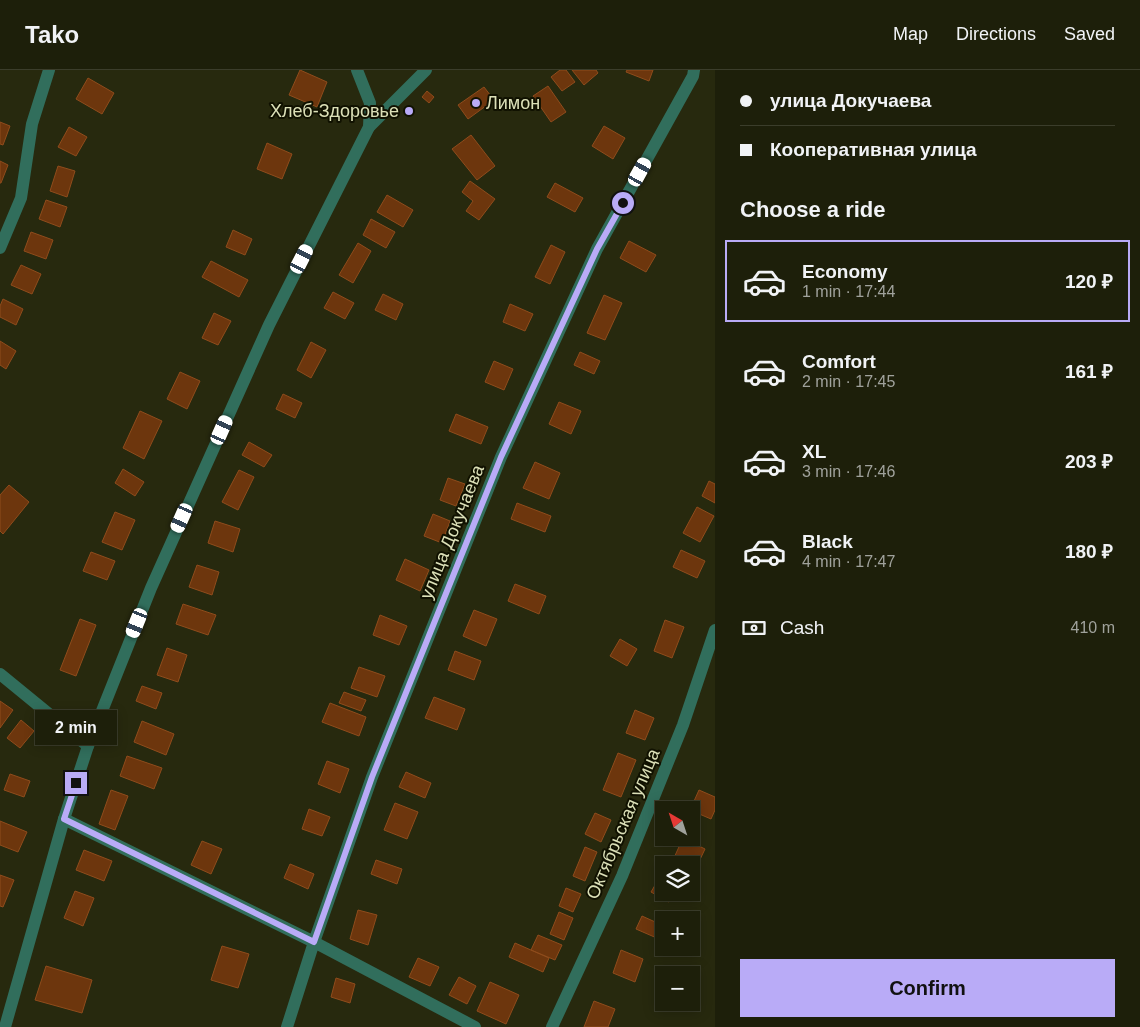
<!DOCTYPE html>
<meta charset="utf-8">
<style>
body{margin:0;font-family:Arial,sans-serif;background:#252713;color:#f1f3f6;height:100vh;display:flex;flex-direction:column;font-size:19px;white-space:nowrap}
*{box-sizing:border-box;margin:0}
p{font-size:16px;color:#a0a29c}
.icon{flex:none;width:28px;height:28px;fill:none;stroke:currentColor;stroke-width:2;stroke-linecap:round;stroke-linejoin:round}
.map{position:relative;flex:1;overflow:hidden}
.side{display:flex;flex-direction:column;background:#1d1f0a;width:425px}
.side>*{flex:none}
.banner{display:grid;align-content:center;height:110px;padding:0 25px;background:#1d1f0a}
.needle{width:32px;rotate:321deg}
.tools{position:absolute;left:655px;top:731px;display:grid;gap:10px}
.tools a{display:grid;place-items:center;width:45px;height:45px;border-radius:0px;background:#1d1f0a;box-shadow:0 2px 12px #0003,0 0 0 1px #3b3d2b;font-size:25px}
.end{position:absolute;width:22px;height:22px;margin:-11px;border:6px solid #b9abf7;background:#111;box-shadow:0 0 0 2px #111}
.from{border-radius:50%}
.bubble{position:absolute;height:35px;border-radius:0px;background:#1d1f0a;box-shadow:0 2px 12px #0003,0 0 0 1px #3b3d2b;font-size:16px;font-weight:700;line-height:35px;text-align:center}
.car{position:absolute;width:15px;height:30px;margin:-15px -8px;border-radius:6px;box-shadow:0 0 4px 1px #0007;background:linear-gradient(#fff 24%,#345 0 40%,#fff 0 76%,#345 0 86%,#fff 0)}
.banner b{display:flex;align-items:center;gap:18px;height:48px;font-size:19px}
.banner b+b{border-top:1px solid #3b3d2b}
.banner i{width:12px;height:12px;background:#f1f3f6}
ul{padding:0;list-style:none}
li{display:flex;align-items:center;gap:15px;height:82px;margin:0 10px 8px;padding:0 15px;border:2px solid transparent;border-radius:0px}
li div{flex:1}
li b{display:block;font-size:19px}
li em{font-style:normal;font-weight:700}
li.selected{border-color:#b9abf7}
li>.icon{width:45px;height:45px;stroke-width:1.5}
h2{padding:0 25px;font-size:22px;line-height:60px}
.pay{display:flex;align-items:center;gap:12px;height:55px;padding:0 25px;font-size:19px}
.pay p{margin-inline-start:auto}
.action{display:flex;gap:10px;margin-top:auto;padding:10px 25px}
.action a{flex:1;height:58px;border-radius:0px;background:#b9abf7;color:#111;font-size:20px;font-weight:700;line-height:58px;text-align:center}
header{display:flex;align-items:center;gap:30px;box-sizing:border-box;height:70px;padding:0 25px;background:#1d1f0a;border-bottom:1px solid #3b3d2b}
header strong{font-size:24px}
nav{display:flex;gap:28px;margin-inline-start:auto;font-size:18px}
main{display:flex;flex:1;min-height:0}
.map>svg:first-child{display:block}
</style>
<header>
<strong>Tako</strong>
<nav><a>Map</a><a>Directions</a><a>Saved</a></nav>
</header>
<main>
<div class="map">
<svg width="715" height="957" viewBox="0 0 715 957">
<rect width="100%" height="100%" fill="#27290e"/>
<path fill="#6d360d" stroke="#8f4c1c" d="M300,0L327,12L317,37L289,25Z
M560,0H566L575,12L562,21L551,7Z
M572,0H596L598,3L584,15Z
M627,0H653L649,11L626,2Z
M88,8L114,23L102,44L76,29Z
M548,16L566,42L551,52L533,26Z
M484,17L494,30L468,49L458,35Z
M427,21L434,27L429,33L422,27Z
M0,52L10,56L3,75L0,74Z
M604,56L625,68L613,89L592,76Z
M69,57L87,67L76,86L58,77Z
M471,65L495,96L477,110L452,79Z
M267,73L292,84L282,109L257,99Z
M0,91L8,95L1,113H0Z
M58,96L75,101L67,127L50,121Z
M470,111L495,129L479,150L466,141L473,131L462,122Z
M555,113L583,128L575,142L547,127Z
M387,125L413,140L403,157L377,142Z
M46,130L67,137L60,157L39,149Z
M371,149L395,162L386,178L363,165Z
M233,160L252,169L245,185L226,177Z
M31,162L53,170L46,189L24,181Z
M629,171L656,185L646,202L620,188Z
M358,173L371,181L353,213L339,205Z
M551,175L565,182L550,214L535,207Z
M211,191L248,210L239,227L202,207Z
M21,195L41,204L32,224L11,215Z
M333,222L354,233L345,249L324,238Z
M383,224L403,234L396,250L375,240Z
M604,225L622,233L605,270L587,263Z
M3,229L23,239L16,255L0,247V236Z
M510,234L533,244L525,261L503,252Z
M214,243L231,251L218,275L202,268Z
M0,271L16,281L6,299L0,295Z
M311,272L326,280L311,308L297,300Z
M580,282L600,291L594,304L574,295Z
M494,291L513,299L504,320L485,312Z
M180,302L200,311L187,339L167,329Z
M283,324L302,333L295,348L276,339Z
M559,332L581,341L571,364L549,354Z
M140,341L162,351L144,389L123,378Z
M456,344L488,357L481,374L449,361Z
M249,372L272,385L264,397L242,385Z
M535,392L560,403L549,429L523,418Z
M123,399L144,412L135,426L115,413Z
M239,400L254,407L238,440L222,432Z
M448,408L465,414L456,436L440,430Z
M709,411L715,414V433L702,426Z
M9,415L29,432L3,464L0,461V425Z
M517,433L551,446L545,462L511,449Z
M697,437L714,446L700,472L683,463Z
M115,442L135,450L122,480L102,472Z
M433,444L450,451L442,473L424,466Z
M215,451L240,459L233,482L208,473Z
M681,480L705,491L697,508L673,497Z
M91,482L115,491L107,510L83,501Z
M405,489L429,500L420,521L396,510Z
M197,495L219,502L212,525L189,517Z
M515,514L546,526L539,544L508,531Z
M183,534L216,545L208,565L176,554Z
M474,540L497,549L486,576L463,566Z
M380,545L407,556L399,575L373,565Z
M80,549L96,555L76,606L60,600Z
M665,550L684,557L672,588L654,581Z
M620,569L637,579L627,596L610,586Z
M167,578L187,585L178,612L157,605Z
M455,581L481,591L474,610L448,600Z
M359,597L385,606L377,627L351,618Z
M142,616L162,623L156,639L136,631Z
M344,622L366,630L361,641L339,633Z
M434,627L465,639L457,660L425,648Z
M0,631L13,640L0,658Z
M330,633L366,647L359,666L322,652Z
M635,640L654,648L645,670L626,663Z
M21,650L34,661L20,678L7,668Z
M142,651L174,664L166,685L134,672Z
M618,683L636,690L621,727L603,720Z
M127,686L162,698L154,719L120,706Z
M327,691L349,699L340,723L318,714Z
M406,702L431,713L425,728L399,717Z
M10,704L30,711L24,727L4,720Z
M111,720L128,726L115,760L99,754Z
M699,720L715,727V740L711,749L690,740Z
M395,733L418,742L407,769L384,760Z
M309,739L330,747L322,766L302,759Z
M595,743L611,750L601,772L585,764Z
M0,751L27,762L18,782L0,775Z
M683,768L705,779L695,800L691,799V795H683L673,790Z
M202,771L222,779L211,804L191,795Z
M585,777L597,782L585,811L573,806Z
M84,780L112,791L104,811L76,800Z
M376,790L402,799L397,814L371,804Z
M290,794L314,804L308,819L284,808Z
M664,800V822H674L669,832L651,822Z
M0,805L14,810L3,837L0,836Z
M566,818L581,824L573,842L559,836Z
M75,821L94,828L83,856L64,848Z
M358,840L377,845L368,875L350,869Z
M559,842L573,848L564,870L550,864Z
M642,846L664,856L659,869L636,859Z
M538,865L562,875L555,890L531,880Z
M515,873L549,888L543,902L509,887Z
M222,876L249,884L238,918L211,910Z
M621,880L643,889L635,912L613,903Z
M418,888L439,897L430,916L409,907Z
M46,896L92,910L82,943L35,930Z
M459,907L476,916L467,934L449,925Z
M336,908L355,914L350,933L331,927Z
M490,912L519,925L506,954L477,941Z
M594,931L615,939L608,957H584Z"/>
<g fill="none" stroke-linecap="round" stroke-linejoin="round">
<path stroke="#316e5c" stroke-width="12" d="M369,57L426,0
M0,178L21,128L32,54L49,0
M0,604L88,676
M64,749L314,872L475,957
M287,957L314,872L372,707L501,387L597,179L693,6L694,0
M552,957L622,806L683,655L715,560"/>
<path stroke="#316e5c" stroke-width="12" d="M5,957L64,749L88,676L151,518L269,255L369,57L370,33L357,0"/>
</g>
<g fill="none" stroke-linecap="round" stroke-linejoin="round">
<path stroke="#b9abf7" stroke-width="6" d="M76,713L64,749L314,872L372,707L501,387L597,179L623,133"/>
</g>
<g fill="#b9abf7" stroke="#101100" stroke-width="2">
<circle cx="476" cy="33" r="5"/>
<circle cx="409" cy="41" r="5"/>
</g>
<g text-anchor="middle" dominant-baseline="central" stroke-width="4" stroke-linejoin="round" paint-order="stroke">
<g font-size="18" fill="#dce0b7" stroke="#101100" text-anchor="start">
<text x="486" y="33">Лимон</text>
<text x="399" y="41" text-anchor="end">Хлеб-Здоровье</text>
</g>
<g font-size="18" fill="#dce0b7" stroke="#101100">
<text transform="translate(452 462) rotate(-68)">улица Докучаева</text>
<text transform="translate(623 754) rotate(-67)">Октябрьская улица</text>
</g>
</g>
</svg>
<div class="tools">
<a><svg class="needle" viewBox="-14 -14 28 28"><path d="M0-13l5 13h-10z" fill="#e53935"/><path d="M0 13l5-13h-10z" fill="#a0a29c"/></svg></a>
<a><svg class="icon" aria-label="layers" viewBox="0 0 24 24"><path d="M12 4l9 5-9 5-9-5zM3 14l9 5 9-5"/></svg></a>
<a>+</a>
<a>−</a>
</div>
<i class="end from" style="left:623px;top:133px"></i>
<i class="end" style="left:76px;top:713px"></i>
<div class="bubble" style="left:35px;top:640px;width:82px">2 min</div>
<i class="car" style="left:640px;top:102px;rotate:29deg"></i>
<i class="car" style="left:302px;top:189px;rotate:27deg"></i>
<i class="car" style="left:222px;top:360px;rotate:24deg"></i>
<i class="car" style="left:182px;top:448px;rotate:204deg"></i>
<i class="car" style="left:137px;top:553px;rotate:202deg"></i>
</div>
<section class="side">
<div class="banner">
<b><i class="from"></i>улица Докучаева</b>
<b><i></i>Кооперативная улица</b>
</div>
<h2>Choose a ride</h2>
<ul>
<li class="selected"><svg class="icon" aria-label="car" viewBox="0 0 24 24"><path d="M5 17H2v-5l4-1 3-4h7l3 4 3 1v5h-3M9 17h6M6 11h13"/><circle cx="7" cy="17" r="2"/><circle cx="17" cy="17" r="2"/></svg><div><b>Economy</b><p>1 min · 17:44</p></div><em>120 ₽</em></li>
<li><svg class="icon" aria-label="car" viewBox="0 0 24 24"><path d="M5 17H2v-5l4-1 3-4h7l3 4 3 1v5h-3M9 17h6M6 11h13"/><circle cx="7" cy="17" r="2"/><circle cx="17" cy="17" r="2"/></svg><div><b>Comfort</b><p>2 min · 17:45</p></div><em>161 ₽</em></li>
<li><svg class="icon" aria-label="car" viewBox="0 0 24 24"><path d="M5 17H2v-5l4-1 3-4h7l3 4 3 1v5h-3M9 17h6M6 11h13"/><circle cx="7" cy="17" r="2"/><circle cx="17" cy="17" r="2"/></svg><div><b>XL</b><p>3 min · 17:46</p></div><em>203 ₽</em></li>
<li><svg class="icon" aria-label="car" viewBox="0 0 24 24"><path d="M5 17H2v-5l4-1 3-4h7l3 4 3 1v5h-3M9 17h6M6 11h13"/><circle cx="7" cy="17" r="2"/><circle cx="17" cy="17" r="2"/></svg><div><b>Black</b><p>4 min · 17:47</p></div><em>180 ₽</em></li>
</ul>
<div class="pay"><svg class="icon" aria-label="cash" viewBox="0 0 24 24"><path d="M3 7h18v10H3z"/><circle cx="12" cy="12" r="2"/></svg>Cash<p>410 m</p></div>
<div class="action"><a>Confirm</a></div>
</section>
</main>
